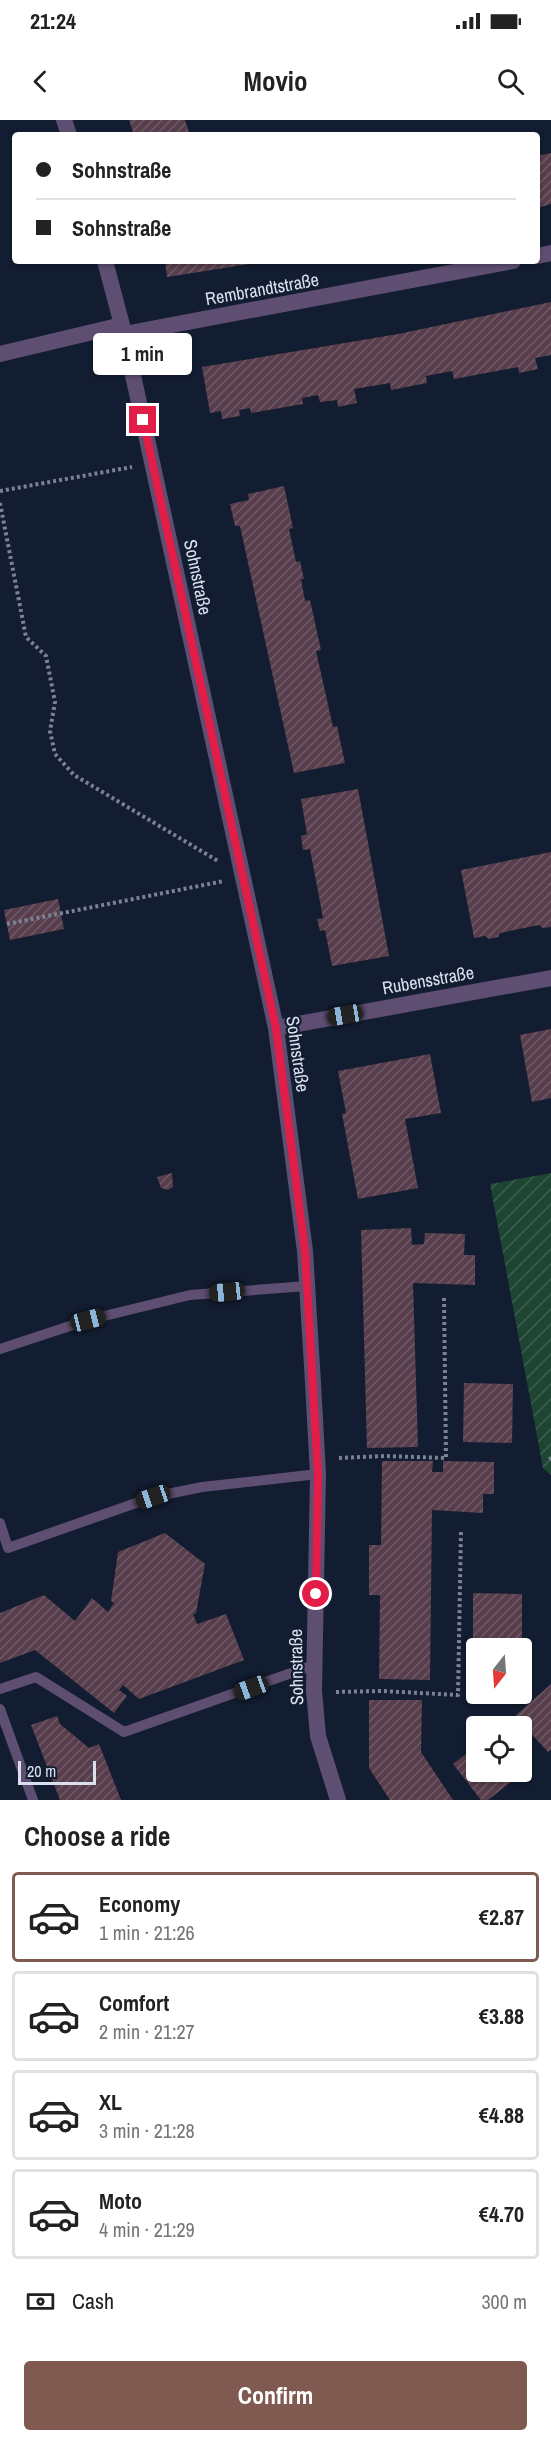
<!DOCTYPE html>
<meta charset="utf-8">
<style>
body{margin:0;font-family:"Archivo Narrow",sans-serif;background:#f2f2f2;color:#222;height:100vh;display:flex;flex-direction:column;font-size:22px;white-space:nowrap}
*{box-sizing:border-box;margin:0}
p{font-size:20px;color:#767676}
.icon{flex:none;width:33px;height:33px;fill:none;stroke:currentColor;stroke-width:2;stroke-linecap:round;stroke-linejoin:round}
.map{position:relative;height:1680px;overflow:hidden}
.details{display:flex;flex-direction:column;background:#fff;flex:1}
.details>*{flex:none}
.banner{position:absolute;left:12px;top:12px;width:528px;height:132px;border-radius:6px;box-shadow:0 2px 4px #0004;display:grid;align-content:center;height:132px;padding:0 24px;background:#fff}
.needle{width:39px;rotate:197deg}
.buttons{position:absolute;left:466px;top:1518px;display:grid;gap:12px}
.buttons a{display:grid;place-items:center;width:66px;height:66px;border-radius:6px;background:#fff;box-shadow:0 2px 4px #0004;font-size:30px}
.scale{position:absolute;left:18px;bottom:15px;width:78px;box-sizing:border-box;padding-left:6px;border:3px solid #d9e1ef;border-top:0;font-size:16px;line-height:21px;white-space:nowrap;color:#d9e1ef;-webkit-text-stroke:4px #121d31;paint-order:stroke}
.end{position:absolute;width:27px;height:27px;margin:-14px;border:8px solid #e11d48;background:#fff;box-shadow:0 0 0 3px #fff}
.from{border-radius:50%}
.bubble{position:absolute;height:42px;border-radius:6px;background:#fff;box-shadow:0 2px 4px #0004;font-size:20px;font-weight:700;line-height:42px;text-align:center}
.car{position:absolute;width:18px;height:36px;margin:-18px -9px;border-radius:8px;box-shadow:0 0 4px 2px #0007;background:linear-gradient(#222 24%,#8ab4d8 0 40%,#222 0 76%,#8ab4d8 0 86%,#222 0)}
.banner b{display:flex;align-items:center;gap:21px;height:57px;font-size:22px}
.banner b+b{border-top:2px solid #e0e0e0}
.banner i{width:15px;height:15px;background:#222}
ul{padding:0;list-style:none}
li{display:flex;align-items:center;gap:18px;height:90px;margin:0 12px 9px;padding:0 12px;border:3px solid #e0e0e0;border-radius:6px}
li div{flex:1}
li b{display:block;font-size:22px}
li em{font-style:normal;font-weight:700}
li.current{border-color:#805a50}
li>.icon{width:54px;height:54px;stroke-width:1.5}
h2{padding:0 24px;font-size:27px;line-height:72px}
.pay{display:flex;align-items:center;gap:15px;height:66px;padding:0 24px;font-size:22px}
.pay p{margin-inline-start:auto}
.cta{display:flex;gap:12px;margin-top:auto;padding:12px 24px}
.cta a{flex:1;height:69px;border-radius:6px;background:#805a50;color:#fff;font-size:24px;font-weight:700;line-height:69px;text-align:center}
.status{display:flex;justify-content:space-between;align-items:center;height:42px;padding:0 30px;background:#fff;direction:ltr}
.status svg{height:16px;fill:currentColor}
header{display:flex;justify-content:space-between;align-items:center;height:78px;padding:0 24px;background:#fff;font-size:27px;font-weight:700}
.map>svg:first-child{display:block}
</style>
<div class="status"><b>21:24</b><svg viewBox="0 0 49 12"><path d="M0 12V9h3v3zM5 12V6h3v6zM10 12V3h3v9zM15 12V0h3v12zM26 1h20v11H26zM47 4h2v5h-2z"/></svg></div>
<header><svg class="icon" aria-label="back" viewBox="0 0 24 24"><path d="M15 5l-7 7 7 7"/></svg>Movio<svg class="icon" aria-label="search" viewBox="0 0 24 24"><circle cx="10" cy="10" r="6"/><path d="M15 15l6 6"/></svg></header>
<div class="map">
<svg width="551" height="1680" viewBox="0 0 551 1680">
<defs>
<pattern id="garden-furrows" width="10" height="10" patternUnits="userSpaceOnUse" patternTransform="scale(1.5)"><rect width="10" height="10" fill="#1e4432"/><path d="M-1 1l2-2M0 10L10 0M9 11l2-2" fill="none" stroke="#3e5f50"/></pattern>
<pattern id="building-hatch" width="6" height="6" patternUnits="userSpaceOnUse" patternTransform="scale(1.5)"><rect width="6" height="6" fill="#583e4c"/><path d="M-1 1l2-2M0 6l6-6M5 7l2-2" fill="none" stroke="#6f5a66"/></pattern>
</defs>
<rect width="100%" height="100%" fill="#121d31"/>
<path fill="url(#garden-furrows)" d="M551,1053V1355L543,1348L490,1064Z"/>
<path fill="url(#building-hatch)" d="M129,0H185L190,15H134Z
M551,33V84L537,88V36Z
M165,141H263V142L167,157Z
M551,182V235L535,238L538,249L519,253L518,247L454,259L452,251L426,256L427,263L391,270L390,263L354,269L357,283L338,287L337,280L320,282L318,275L302,278L303,284L251,293L250,288L239,290L240,296L222,299L221,291L210,293L202,247L398,214Z
M284,366L293,408L289,409L296,442L300,441L304,459H301L305,481L310,480L321,530L316,531L333,607L337,606L345,643L294,653L240,406H235L230,384L249,380L248,374Z
M358,669L389,836L332,846L325,810L320,811L317,799L323,798L310,729L303,730L301,716L307,714L301,679Z
M551,732V807L543,808L539,805L500,813L498,817L489,819L485,816L474,818L461,750Z
M58,779L64,809L10,820L4,790Z
M551,909V978L532,982L520,915Z
M430,934L441,993L405,999L418,1068L358,1079L342,994L346,993L338,951Z
M172,1053L173,1067L168,1070L161,1068L157,1057Z
M411,1108L412,1125L424,1124L425,1113L465,1114L464,1135H475V1165L413,1163L418,1327L367,1328L361,1110Z
M464,1263L513,1264L512,1323L463,1322Z
M382,1341H433L432,1352H443V1341L494,1342V1374H483V1393L432,1390L430,1560L379,1559L380,1475H369V1425H381Z
M165,1413L205,1444L196,1493L193,1494L197,1504L226,1494L244,1540L139,1579L123,1565L119,1570L127,1576L114,1593L35,1530L0,1543V1493L44,1475L75,1501L92,1478L108,1492L114,1483L111,1481L118,1432Z
M473,1473L522,1474V1528H477V1532H473Z
M551,1564V1630L548,1632L515,1596Z
M369,1580H422L421,1632L453,1680H390L369,1648Z
M57,1596L60,1604L89,1628L99,1624L121,1680H60L31,1605Z
M477,1626V1652H522V1637L530,1647L488,1680H481L453,1644Z"/>
<g fill="none" stroke-linecap="round" stroke-linejoin="round">
<path stroke="#798394" stroke-width="4" stroke-dasharray="3 3" stroke-linecap="butt" d="M0,371L132,347
M0,383L26,517L46,536L55,582L50,611L55,634L74,655L218,741
M7,804L224,761
M339,1338L384,1336L446,1338L444,1177
M549,1339L551,1338
M336,1572L382,1571L458,1575L461,1411"/>
<path stroke="#5e4e71" stroke-width="10" d="M0,1229L88,1200L190,1175L307,1166
M0,1403L8,1428L153,1377L202,1367L318,1354
M0,1569L36,1557L124,1612L314,1545
M0,1589L33,1680"/>
<path stroke="#5e4e71" stroke-width="16" d="M64,0L69,15
M537,136L551,133
M105,141L122,205L276,908L305,1131L313,1263L318,1354L314,1571L318,1616L338,1680
M124,214L513,141
M0,234L122,205
M276,908L551,858"/>
</g>
<g fill="none" stroke-linecap="round" stroke-linejoin="round">
<path stroke="#e11d48" stroke-width="8" d="M143,300L276,908L305,1131L318,1354L316,1474"/>
</g>
<g text-anchor="middle" dominant-baseline="central" stroke-width="4.5" stroke-linejoin="round" paint-order="stroke">
<g font-size="18" fill="#d9e1ef" stroke="#121d31">
<text transform="translate(262 169) rotate(-10)">Rembrandtstraße</text>
<text transform="translate(198 457) rotate(78)">Sohnstraße</text>
<text transform="translate(428 860) rotate(-10)">Rubensstraße</text>
<text transform="translate(298 934) rotate(82)">Sohnstraße</text>
<text transform="translate(296 1547) rotate(-91)">Sohnstraße</text>
</g>
</g>
</svg>
<div class="buttons">
<a><svg class="needle" viewBox="-14 -14 28 28"><path d="M0-13l5 13h-10z" fill="#e53935"/><path d="M0 13l5-13h-10z" fill="#767676"/></svg></a>
<a><svg class="icon" aria-label="locate" viewBox="0 0 24 24"><circle cx="12" cy="12" r="6"/><path d="M12 2v4M12 18v4M2 12h4M18 12h4"/></svg></a>
</div>
<div class="scale">20 m</div>
<i class="end from" style="left:316px;top:1474px"></i>
<i class="end" style="left:143px;top:300px"></i>
<div class="bubble" style="left:93px;top:213px;width:99px">1 min</div>
<i class="car" style="left:345px;top:895px;rotate:260deg"></i>
<i class="car" style="left:227px;top:1172px;rotate:264deg"></i>
<i class="car" style="left:88px;top:1200px;rotate:76deg"></i>
<i class="car" style="left:153px;top:1377px;rotate:251deg"></i>
<i class="car" style="left:251px;top:1568px;rotate:250deg"></i>
<div class="banner">
<b><i class="from"></i>Sohnstraße</b>
<b><i></i>Sohnstraße</b>
</div>
</div>
<section class="details">
<h2>Choose a ride</h2>
<ul>
<li class="current"><svg class="icon" aria-label="car" viewBox="0 0 24 24"><path d="M5 17H2v-5l4-1 3-4h7l3 4 3 1v5h-3M9 17h6M6 11h13"/><circle cx="7" cy="17" r="2"/><circle cx="17" cy="17" r="2"/></svg><div><b>Economy</b><p>1 min · 21:26</p></div><em>€2.87</em></li>
<li><svg class="icon" aria-label="car" viewBox="0 0 24 24"><path d="M5 17H2v-5l4-1 3-4h7l3 4 3 1v5h-3M9 17h6M6 11h13"/><circle cx="7" cy="17" r="2"/><circle cx="17" cy="17" r="2"/></svg><div><b>Comfort</b><p>2 min · 21:27</p></div><em>€3.88</em></li>
<li><svg class="icon" aria-label="car" viewBox="0 0 24 24"><path d="M5 17H2v-5l4-1 3-4h7l3 4 3 1v5h-3M9 17h6M6 11h13"/><circle cx="7" cy="17" r="2"/><circle cx="17" cy="17" r="2"/></svg><div><b>XL</b><p>3 min · 21:28</p></div><em>€4.88</em></li>
<li><svg class="icon" aria-label="car" viewBox="0 0 24 24"><path d="M5 17H2v-5l4-1 3-4h7l3 4 3 1v5h-3M9 17h6M6 11h13"/><circle cx="7" cy="17" r="2"/><circle cx="17" cy="17" r="2"/></svg><div><b>Moto</b><p>4 min · 21:29</p></div><em>€4.70</em></li>
</ul>
<div class="pay"><svg class="icon" aria-label="cash" viewBox="0 0 24 24"><path d="M3 7h18v10H3z"/><circle cx="12" cy="12" r="2"/></svg>Cash<p>300 m</p></div>
<div class="cta"><a>Confirm</a></div>
</section>
